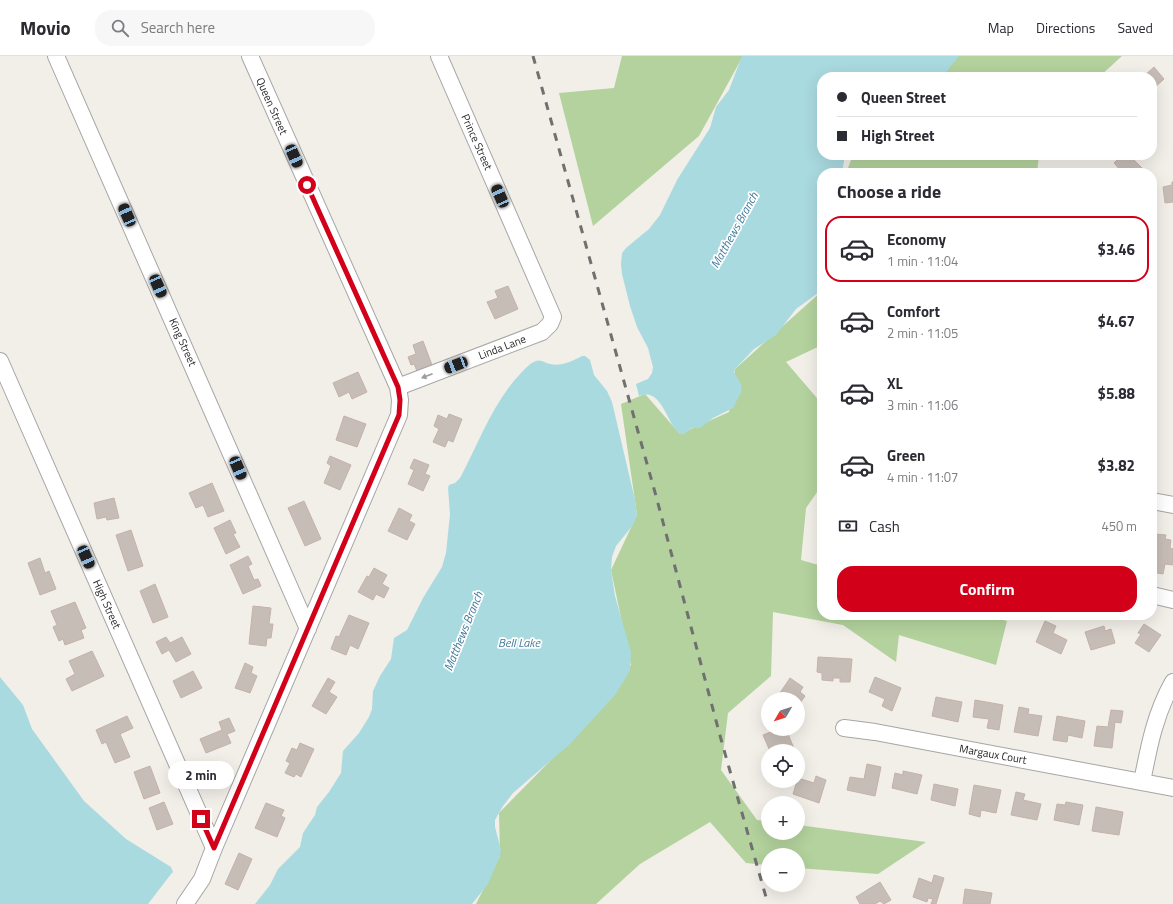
<!DOCTYPE html>
<meta charset="utf-8">
<style>
body{margin:0;font-family:"Titillium Web",sans-serif;background:#f7f7f7;color:#2b2b33;height:100vh;display:flex;flex-direction:column;font-size:15px;white-space:nowrap}
*{box-sizing:border-box;margin:0}
p{font-size:13px;color:#7c7c81}
.icon{flex:none;width:22px;height:22px;fill:none;stroke:currentColor;stroke-width:2;stroke-linecap:round;stroke-linejoin:round}
.map{position:relative;flex:1;overflow:hidden}
.side{position:absolute;left:817px;top:112px;width:340px;height:452px;display:flex;flex-direction:column;background:#fff;border-radius:16px;box-shadow:0 4px 16px #0002}
.side>*{flex:none}
.banner{position:absolute;left:817px;top:16px;width:340px;height:88px;border-radius:16px;box-shadow:0 4px 16px #0002;display:grid;align-content:center;height:88px;padding:0 20px;background:#fff}
.needle{width:26px;rotate:231deg}
.controls{position:absolute;left:761px;top:636px;display:grid;gap:8px}
.controls a{display:grid;place-items:center;width:44px;height:44px;border-radius:50%;background:#fff;box-shadow:0 4px 16px #0002;font-size:20px}
.end{position:absolute;width:18px;height:18px;margin:-9px;border:5px solid #d3001a;background:#fff;box-shadow:0 0 0 2px #fff}
.from{border-radius:50%}
.bubble{position:absolute;height:28px;border-radius:14px;background:#fff;box-shadow:0 4px 16px #0002;font-size:13px;font-weight:700;line-height:28px;text-align:center}
.car{position:absolute;width:12px;height:24px;margin:-12px -6px;border-radius:5px;box-shadow:0 0 3px 1px #0007;background:linear-gradient(#222 24%,#8ab4d8 0 40%,#222 0 76%,#8ab4d8 0 86%,#222 0)}
.banner b{display:flex;align-items:center;gap:14px;height:38px;font-size:15px}
.banner b+b{border-top:1px solid #e1e1e2}
.banner i{width:10px;height:10px;background:#2b2b33}
ul{padding:0;list-style:none}
li{display:flex;align-items:center;gap:12px;height:66px;margin:0 8px 6px;padding:0 12px;border:2px solid transparent;border-radius:16px}
li div{flex:1}
li b{display:block;font-size:15px}
li em{font-style:normal;font-weight:700}
li.on{border-color:#d3001a}
li>.icon{width:36px;height:36px;stroke-width:1.5}
h2{padding:0 20px;font-size:18px;line-height:48px}
.pay{display:flex;align-items:center;gap:10px;height:44px;padding:0 20px;font-size:15px}
.pay p{margin-inline-start:auto}
.cta{display:flex;gap:8px;margin-top:auto;padding:8px 20px}
.cta a{flex:1;height:46px;border-radius:16px;background:#d3001a;color:#fff;font-size:16px;font-weight:700;line-height:46px;text-align:center}
header{display:flex;align-items:center;gap:24px;box-sizing:border-box;height:56px;padding:0 20px;background:#fff;border-bottom:1px solid #e1e1e2}
header strong{font-size:19px}
nav{display:flex;gap:22px;margin-inline-start:auto;font-size:14px}
.search{width:280px;height:36px;background:#f7f7f7;display:flex;align-items:center;gap:10px;box-sizing:border-box;padding:0 14px;border-radius:16px;color:#7c7c81;font-size:15px}
.map>svg:first-child{display:block}
</style>
<header>
<strong>Movio</strong>
<div class="search"><svg class="icon" aria-label="search" viewBox="0 0 24 24"><circle cx="10" cy="10" r="6"/><path d="M15 15l6 6"/></svg>Search here</div>
<nav><a>Map</a><a>Directions</a><a>Saved</a></nav>
</header>
<div class="map">
<svg width="1173" height="848" viewBox="0 0 1173 848">
<rect width="100%" height="100%" fill="#f2eee8"/>
<path fill="#b3d29d" d="M622,0H743L699,80L593,170L559,37L614,32Z
M912,0H1122L1099,21H897Z
M853,99H1039L1037,117H846Z
M822,235V289L786,306L822,348V429L806,452L801,504L822,510V559H987L1007,565L996,609L899,579L896,606L843,569L773,556L771,620L728,657L721,714L757,764L768,765V777H798V769L926,786L878,818L798,812V799H768V809L746,807L710,766L640,808L596,848H476L500,800L499,757L599,655L631,609L611,514L637,459L621,348L645,338L680,378L729,356L735,313Z"/>
<path fill="#a9dae0" d="M742,0H959L942,21H822V99H845L842,117H822V234L796,253L776,279L754,293L735,313L734,316L742,330L741,336L733,352L713,362L700,372H692L684,378H680C666,367 662,331 639,340L636,328L648,323L652,317L653,311L648,292L637,271L630,250L622,218L621,208L622,197L626,192L649,173L660,159L677,124L710,72L716,51L729,34Z
M582,300H585L590,304L594,319L607,335L612,346L635,444L637,459L633,469L616,490L612,501L611,514L615,540L631,596L630,615L615,639L570,688L513,737L503,750L495,764V771L501,794L500,800L488,828L472,848H255L270,829L278,813L300,791L303,777L315,759L317,751L329,736L341,717L343,695L359,677L369,661L372,653L373,635L380,620L391,603L394,582L407,574L423,542L442,511L446,497L450,458L448,432L449,429L455,427L460,422C479,387 493,346 521,317C526,312 530,307 536,305C541,303 545,307 550,308C560,311 573,305 582,300Z
M0,621L23,649L32,673L84,745L126,783L171,811L173,816L171,818L148,848H0Z"/>
<path fill="#c7bdb7" stroke="#c4b2aa" d="M1154,11L1164,23L1152,34V21H1136L1141,16L1144,20Z
M1122,99H1129L1145,115L1143,117H1123L1114,107Z
M1172,126H1173V146L1165,147L1163,131L1172,129Z
M508,230L518,253L495,263L487,246L498,242L495,235Z
M423,285L432,309L417,315L414,308L411,309L408,301L416,298L413,289Z
M358,316L367,336L352,343L349,336L339,341L333,327Z
M449,358L462,363L453,386L448,384L445,391L433,386L439,373L434,370L438,359L447,363Z
M344,360L366,368L357,391L336,384Z
M330,400L351,409L340,434L324,427L331,410L327,407Z
M414,403L429,409L425,418L430,420L423,435L408,428L414,414L410,412Z
M212,427L224,455L208,461L203,449L196,452L189,437Z
M114,442L119,462L107,464L106,461L97,463L94,447Z
M304,445L321,483L305,490L288,452Z
M399,452L412,459L409,465L415,468L407,484L388,475Z
M230,464L236,477L233,478L240,491L226,498L214,472Z
M131,474L143,510L128,515L116,479Z
M1155,478L1166,479L1165,483L1171,484L1170,492L1173,493V509L1165,508L1163,518L1152,516V499Z
M248,500L252,508L248,510L254,524L258,523L261,530L243,538L230,509Z
M40,502L45,517L49,515L56,533L40,539L28,507Z
M374,512L387,519L382,528L389,532L384,542L376,538L373,544L358,536L367,520L369,521Z
M155,528L168,561L153,567L140,535Z
M75,546L86,572L81,574L84,582L65,589L63,583L59,585L53,571L57,569L51,555Z
M253,550L271,552L269,568H273L271,582H267L266,590L249,588Z
M349,559L369,567L358,593L350,589L346,599L331,593L336,580L339,581Z
M1045,565L1056,570L1053,577L1067,584L1061,598L1036,586Z
M1144,568L1161,579L1149,596L1135,587L1141,578L1138,577Z
M1104,570L1105,575L1111,573L1115,587L1091,594L1085,576Z
M166,581L170,587L182,581L191,598L176,606L169,594L162,598L156,586Z
M92,595L104,620L72,635L66,623L75,618L69,605Z
M818,601L852,603L850,626H840V622H833V625L822,624V617L817,616Z
M245,607L253,611L251,617L257,620L250,637L235,632Z
M193,615L202,632L181,642L173,625Z
M875,621L901,632L892,655L882,650L885,643L869,636Z
M328,622L335,626L329,636L337,641L326,658L312,650Z
M790,622L803,631L800,636L805,640L798,650V643H776Z
M936,641L962,646L958,666L932,660Z
M975,644L1003,649L999,674L987,672L989,663L973,661Z
M1019,651L1029,653L1028,658L1042,660L1038,680L1014,676Z
M1111,654L1123,655L1121,667L1115,666L1112,692L1094,690L1097,670L1108,671Z
M127,660L133,672L120,678L130,701L115,707L106,686L102,688L96,674Z
M1057,660L1085,665L1082,682L1068,679L1067,686L1053,684Z
M229,662L235,675L227,678L231,687L206,697L200,683L222,674L219,666Z
M779,673H786L795,695H770L763,679Z
M300,687L314,693L301,721L296,718L294,721L285,717L290,707L286,705L292,692L297,694Z
M867,708L881,711L875,740L847,734L850,721L864,723Z
M150,710L160,737L144,743L134,716Z
M903,715L922,719L917,738L892,732L895,717L903,719Z
M816,720L826,724L819,747L793,738L798,722L814,727Z
M934,728L958,733L955,750L931,744Z
M974,729L1001,734L996,757L981,754L980,761L969,758Z
M1016,736L1025,738L1023,744L1041,748L1037,764L1011,759Z
M164,746L173,768L157,774L149,752Z
M1066,746L1083,749L1079,769L1054,764L1057,748L1065,749Z
M266,747L284,754L281,760L285,762L277,781L255,772Z
M1096,751L1123,756L1119,779L1092,775Z
M239,797L252,803L238,834L225,828Z
M934,819L944,822L936,848H931L933,843L928,842L927,846L913,841L919,822L932,827Z
M880,826L891,844L884,848L880,845L875,848H860L856,841Z
M965,833L992,837L990,848H963Z"/>
<g fill="none" stroke-linecap="round" stroke-linejoin="round">
<g stroke="#a6a6a6" stroke-width="18">
<path id="minor" d="M56,0L308,573
M0,305L214,792
M398,331L542,276L550,268L553,261L439,0
M1152,445L1173,449
M1152,539L1173,544
M844,672L875,676L1173,732
M1142,726C1149,690 1155,658 1173,626
M185,848L202,823L214,792L399,359L400,344L398,331L250,0"/>
</g>
<use href="#minor" stroke="#fff" stroke-width="16"/>
<path stroke="#707070" stroke-width="3" stroke-dasharray="8 8" stroke-linecap="butt" d="M533,0L656,440L722,687L768,848"/>
</g>
<defs><path id="oneway-solid" d="M-6-.8H1V-3.2L6.5 0L1 3.2V.8H-6Z"/></defs>
<use fill="#9c9c9c" href="#oneway-solid" transform="translate(427 320) rotate(159)"/>
<g fill="none" stroke-linecap="round" stroke-linejoin="round">
<path stroke="#d3001a" stroke-width="5" d="M201,763L214,792L399,359L400,344L398,331L307,129"/>
</g>
<g text-anchor="middle" dominant-baseline="central" stroke-width="3.5" stroke-linejoin="round" paint-order="stroke">
<g font-size="11" fill="#222" stroke="#fff">
<text transform="translate(272 50) rotate(66)">Queen Street</text>
<text transform="translate(477 86) rotate(66)">Prince Street</text>
<text transform="translate(183 286) rotate(66)">King Street</text>
<text transform="translate(502 291) rotate(-21)">Linda Lane</text>
<text transform="translate(107 548) rotate(66)">High Street</text>
<text transform="translate(993 698) rotate(10)">Margaux Court</text>
</g>
<g font-size="12" font-style="italic" fill="#427a9c" stroke="#fff">
<text transform="translate(734 174) rotate(-61)">Matthews Branch</text>
<text transform="translate(463 575) rotate(-68)">Matthews Branch</text>
<text x="519" y="586">Bell Lake</text>
</g>
</g>
</svg>
<div class="controls">
<a><svg class="needle" viewBox="-14 -14 28 28"><path d="M0-13l5 13h-10z" fill="#e53935"/><path d="M0 13l5-13h-10z" fill="#7c7c81"/></svg></a>
<a><svg class="icon" aria-label="locate" viewBox="0 0 24 24"><circle cx="12" cy="12" r="6"/><path d="M12 2v4M12 18v4M2 12h4M18 12h4"/></svg></a>
<a>+</a>
<a>−</a>
</div>
<i class="end from" style="left:307px;top:129px"></i>
<i class="end" style="left:201px;top:763px"></i>
<div class="bubble" style="left:168px;top:705px;width:66px">2 min</div>
<i class="car" style="left:294px;top:100px;rotate:156deg"></i>
<i class="car" style="left:500px;top:140px;rotate:336deg"></i>
<i class="car" style="left:127px;top:159px;rotate:336deg"></i>
<i class="car" style="left:158px;top:230px;rotate:156deg"></i>
<i class="car" style="left:456px;top:309px;rotate:249deg"></i>
<i class="car" style="left:238px;top:412px;rotate:157deg"></i>
<i class="car" style="left:86px;top:501px;rotate:156deg"></i>
<div class="banner">
<b><i class="from"></i>Queen Street</b>
<b><i></i>High Street</b>
</div>
<section class="side">
<h2>Choose a ride</h2>
<ul>
<li class="on"><svg class="icon" aria-label="car" viewBox="0 0 24 24"><path d="M5 17H2v-5l4-1 3-4h7l3 4 3 1v5h-3M9 17h6M6 11h13"/><circle cx="7" cy="17" r="2"/><circle cx="17" cy="17" r="2"/></svg><div><b>Economy</b><p>1 min · 11:04</p></div><em>$3.46</em></li>
<li><svg class="icon" aria-label="car" viewBox="0 0 24 24"><path d="M5 17H2v-5l4-1 3-4h7l3 4 3 1v5h-3M9 17h6M6 11h13"/><circle cx="7" cy="17" r="2"/><circle cx="17" cy="17" r="2"/></svg><div><b>Comfort</b><p>2 min · 11:05</p></div><em>$4.67</em></li>
<li><svg class="icon" aria-label="car" viewBox="0 0 24 24"><path d="M5 17H2v-5l4-1 3-4h7l3 4 3 1v5h-3M9 17h6M6 11h13"/><circle cx="7" cy="17" r="2"/><circle cx="17" cy="17" r="2"/></svg><div><b>XL</b><p>3 min · 11:06</p></div><em>$5.88</em></li>
<li><svg class="icon" aria-label="car" viewBox="0 0 24 24"><path d="M5 17H2v-5l4-1 3-4h7l3 4 3 1v5h-3M9 17h6M6 11h13"/><circle cx="7" cy="17" r="2"/><circle cx="17" cy="17" r="2"/></svg><div><b>Green</b><p>4 min · 11:07</p></div><em>$3.82</em></li>
</ul>
<div class="pay"><svg class="icon" aria-label="cash" viewBox="0 0 24 24"><path d="M3 7h18v10H3z"/><circle cx="12" cy="12" r="2"/></svg>Cash<p>450 m</p></div>
<div class="cta"><a>Confirm</a></div>
</section>
</div>
